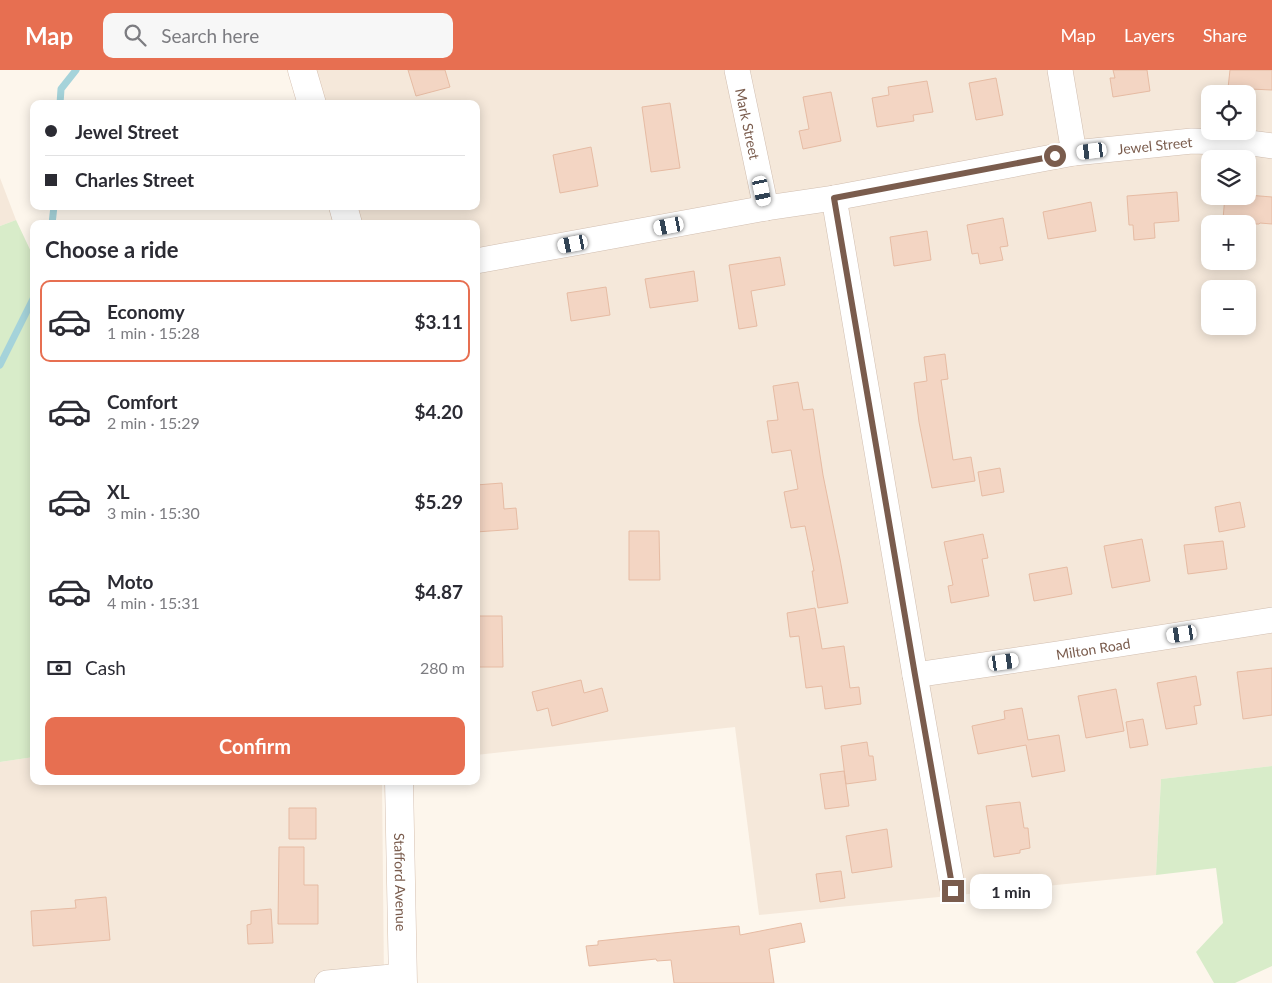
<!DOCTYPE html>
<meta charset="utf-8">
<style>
body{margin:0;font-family:Lato,sans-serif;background:#f7f7f7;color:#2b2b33;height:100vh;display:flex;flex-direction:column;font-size:19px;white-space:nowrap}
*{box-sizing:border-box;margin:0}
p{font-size:16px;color:#7c7c81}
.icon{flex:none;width:28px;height:28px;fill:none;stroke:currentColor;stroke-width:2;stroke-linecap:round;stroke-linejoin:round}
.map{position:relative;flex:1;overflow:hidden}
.panel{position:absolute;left:30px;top:150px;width:450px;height:565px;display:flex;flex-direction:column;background:#fff;border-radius:10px;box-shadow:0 2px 12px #0003}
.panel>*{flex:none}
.guide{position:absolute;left:30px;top:30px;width:450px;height:110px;border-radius:10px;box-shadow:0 2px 12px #0003;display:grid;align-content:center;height:110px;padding:0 15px;background:#fff}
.buttons{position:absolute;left:1201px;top:15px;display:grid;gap:10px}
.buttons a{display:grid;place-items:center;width:55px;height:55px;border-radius:10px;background:#fff;box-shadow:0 2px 12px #0003;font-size:25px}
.end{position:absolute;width:22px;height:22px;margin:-11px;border:6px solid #7a5c4d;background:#fff;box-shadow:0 0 0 2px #fff}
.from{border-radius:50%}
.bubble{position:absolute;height:35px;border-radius:10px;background:#fff;box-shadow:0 2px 12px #0003;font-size:16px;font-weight:700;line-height:35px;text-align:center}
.car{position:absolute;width:15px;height:30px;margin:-15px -8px;border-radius:6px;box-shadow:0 0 4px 1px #0007;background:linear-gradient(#fff 24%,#345 0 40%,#fff 0 76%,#345 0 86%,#fff 0)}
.guide b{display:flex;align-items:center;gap:18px;height:48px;font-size:19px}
.guide b+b{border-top:1px solid #e1e1e2}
.guide i{width:12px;height:12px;background:#2b2b33}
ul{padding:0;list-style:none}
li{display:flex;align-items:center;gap:15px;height:82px;margin:0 10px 8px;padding:0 5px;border:2px solid transparent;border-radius:10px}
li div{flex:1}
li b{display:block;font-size:19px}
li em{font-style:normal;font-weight:700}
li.on{border-color:#e76f51}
li>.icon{width:45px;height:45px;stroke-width:1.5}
h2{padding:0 15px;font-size:22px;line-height:60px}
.pay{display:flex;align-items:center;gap:12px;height:55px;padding:0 15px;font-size:19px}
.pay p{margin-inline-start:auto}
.primary-button{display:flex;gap:10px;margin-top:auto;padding:10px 15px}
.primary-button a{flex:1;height:58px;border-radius:10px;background:#e76f51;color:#fff;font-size:20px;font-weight:700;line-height:58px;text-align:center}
header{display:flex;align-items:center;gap:30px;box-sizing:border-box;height:70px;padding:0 25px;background:#e76f51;color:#fff}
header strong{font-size:24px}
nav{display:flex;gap:28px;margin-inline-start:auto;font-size:18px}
.search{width:350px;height:45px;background:#f7f7f7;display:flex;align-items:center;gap:12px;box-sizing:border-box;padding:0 18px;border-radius:10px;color:#7c7c81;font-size:19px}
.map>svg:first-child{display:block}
</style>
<header>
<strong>Map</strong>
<div class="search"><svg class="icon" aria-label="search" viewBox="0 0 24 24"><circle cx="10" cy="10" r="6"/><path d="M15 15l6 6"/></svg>Search here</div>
<nav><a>Map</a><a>Layers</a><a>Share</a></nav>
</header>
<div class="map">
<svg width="1272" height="913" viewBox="0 0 1272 913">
<rect width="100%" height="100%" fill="#fdf6ec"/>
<path fill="#f5e8da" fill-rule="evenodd" d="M316,0H1272V696L1161,709L1156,805L759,845L735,657L476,685V154H360L355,136H476V34H326ZM1210,24H1248V61H1210ZM1210,89H1248V126H1210ZM1210,154H1248V191H1210ZM1210,219H1248V256H1210Z
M0,108L16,150L0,156Z
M34,687V711H382L384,913H0V692Z"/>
<path fill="#d8ecc9" d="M16,150L34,188V687L0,692V156Z
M1272,696V896L1235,913H1214L1196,882L1223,853L1216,798L1156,805L1161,709Z"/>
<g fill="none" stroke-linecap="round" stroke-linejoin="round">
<path stroke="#a5d3da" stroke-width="7" d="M60,34L61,19L76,0
M52,154L54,136
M0,295L34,227"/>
</g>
<path fill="#f3d5c3" stroke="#e6bba3" d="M408,0H445L450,17L416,26Z
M1113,0H1147L1150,21L1113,27L1110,8H1115Z
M1230,0H1272V20L1228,18Z
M996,8L1003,45L976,50L969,13Z
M927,11L933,42L913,45L914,51L877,57L872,28L889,25L888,17Z
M831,22L841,71L803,79L799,61L809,59L803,27Z
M670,33L680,98L651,102L642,37Z
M591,77L598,116L560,123L553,85Z
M1177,122L1179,151L1154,153L1155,168L1134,170L1133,155H1129L1127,126Z
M1248,125L1272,127V154L1260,153L1259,154H1227V150L1223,149L1225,126H1248Z
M1091,132L1096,161L1048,169L1043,142Z
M1003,148L1008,176L1000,177L1003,190L980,194L978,183L972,184L967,155Z
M927,161L931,190L894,196L890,167Z
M780,187L785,215L751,221L757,256L739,259L729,195Z
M694,201L698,231L650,238L645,209Z
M606,217L610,245L571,251L567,223Z
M945,284L948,309L941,310L953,390L971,387L975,411L932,418L919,352L914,313L927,311L924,287Z
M798,312L803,340L813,339L823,405L840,489L848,533L818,538L812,501H814L805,456L791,458L784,422L798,419L791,380L772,383L767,351L778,350L773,316Z
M1000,398L1004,422L982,426L978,402Z
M502,413L504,439L516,438L518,459L476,462V415Z
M1240,432L1245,457L1219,462L1215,437Z
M629,461H659L660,510H629Z
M983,464L988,488L982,489L989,526L951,533L948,516L953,515L944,472Z
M1142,469L1150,511L1112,518L1104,476Z
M1223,471L1227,499L1188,504L1184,475Z
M1067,497L1072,524L1034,531L1029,504Z
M815,538L822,579L844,576L850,618L859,617L861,634L825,639L822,616L806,618L799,566L790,567L787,543Z
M477,546H502L503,597H477Z
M1272,598V645L1243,649L1237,602Z
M1196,606L1201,635L1194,636L1197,654L1166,659L1157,613Z
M581,610L584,623L602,618L608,641L552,656L548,638L537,641L532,622Z
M1116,619L1124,661L1086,668L1078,626Z
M1022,638L1028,670L1059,665L1065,701L1032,707L1026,675L978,684L972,656L1005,649L1004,641Z
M1143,649L1148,675L1130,678L1126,652Z
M867,672L869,686H873L876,710L846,714L841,676Z
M844,701L849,736L825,739L820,704Z
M1020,732L1024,758H1028L1030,778L1020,780V783L994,787L986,736Z
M289,738H316V769H289Z
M887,759L892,797L852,803L846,766Z
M279,777H304V815H318V854H278Z
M841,801L845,828L820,832L816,804Z
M106,827L110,870L33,876L31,841L76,838L75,830Z
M271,839L273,873L248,874L247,855L251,854V841Z
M801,853L805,872L769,879L774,913H674L671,890L657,891L656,889L589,896L586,876L598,875V871L739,856L740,865Z"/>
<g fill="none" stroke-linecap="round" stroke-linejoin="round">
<g stroke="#d1beb0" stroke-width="26">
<g id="minor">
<path id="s1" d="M737,0L766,138"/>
<path d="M1060,0L1074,83"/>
<path d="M834,128L915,605L953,821"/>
<path id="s2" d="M476,191L766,138L834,128L1074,83L1192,71L1251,73L1272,76"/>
<path id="s3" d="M915,605L1057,584L1272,550"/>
<path d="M327,913L403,906"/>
</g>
</g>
<g stroke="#d6c0b0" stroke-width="29">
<g id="secondary">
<path d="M302,0L312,34"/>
<path d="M343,136L348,154"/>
<path id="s4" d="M399,711L403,913"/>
</g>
</g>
<use href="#minor" stroke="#fff" stroke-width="25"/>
<use href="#secondary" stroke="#fff" stroke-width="28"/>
</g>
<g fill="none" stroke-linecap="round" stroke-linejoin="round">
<path stroke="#7a5c4d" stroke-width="6" d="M953,821L915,605L834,128L1055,86"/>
</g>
<g text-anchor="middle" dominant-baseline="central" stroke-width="5" stroke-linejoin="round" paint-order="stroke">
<g font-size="14" fill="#7a5c4d" stroke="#fffaf3">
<text stroke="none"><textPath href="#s1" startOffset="55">Mark Street</textPath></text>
<text stroke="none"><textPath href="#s2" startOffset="689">Jewel Street</textPath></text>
<text stroke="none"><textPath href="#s3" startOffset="180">Milton Road</textPath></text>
<text stroke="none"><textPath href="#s4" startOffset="101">Stafford Avenue</textPath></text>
</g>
</g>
</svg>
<div class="buttons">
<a><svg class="icon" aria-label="locate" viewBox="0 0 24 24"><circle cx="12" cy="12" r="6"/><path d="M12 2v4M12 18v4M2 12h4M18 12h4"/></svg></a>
<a><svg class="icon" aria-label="layers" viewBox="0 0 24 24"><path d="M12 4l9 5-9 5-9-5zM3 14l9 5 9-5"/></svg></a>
<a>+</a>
<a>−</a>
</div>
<i class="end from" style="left:1055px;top:86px"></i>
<i class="end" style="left:953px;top:821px"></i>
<div class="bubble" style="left:970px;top:804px;width:82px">1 min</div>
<i class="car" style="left:1092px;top:81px;rotate:263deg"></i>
<i class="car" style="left:762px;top:121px;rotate:168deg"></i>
<i class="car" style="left:669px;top:156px;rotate:259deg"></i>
<i class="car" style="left:573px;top:174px;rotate:259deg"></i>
<i class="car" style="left:1182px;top:564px;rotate:261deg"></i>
<i class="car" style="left:1004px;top:592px;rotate:82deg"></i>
<div class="guide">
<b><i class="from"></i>Jewel Street</b>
<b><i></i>Charles Street</b>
</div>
<section class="panel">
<h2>Choose a ride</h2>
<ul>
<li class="on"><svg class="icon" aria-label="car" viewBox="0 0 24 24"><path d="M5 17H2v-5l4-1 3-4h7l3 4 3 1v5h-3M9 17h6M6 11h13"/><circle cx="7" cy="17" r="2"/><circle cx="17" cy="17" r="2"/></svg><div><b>Economy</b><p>1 min · 15:28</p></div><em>$3.11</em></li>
<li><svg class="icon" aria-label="car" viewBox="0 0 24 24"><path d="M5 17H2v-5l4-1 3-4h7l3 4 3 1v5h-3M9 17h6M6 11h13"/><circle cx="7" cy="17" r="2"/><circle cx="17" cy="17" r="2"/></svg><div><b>Comfort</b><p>2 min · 15:29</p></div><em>$4.20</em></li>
<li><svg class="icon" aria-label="car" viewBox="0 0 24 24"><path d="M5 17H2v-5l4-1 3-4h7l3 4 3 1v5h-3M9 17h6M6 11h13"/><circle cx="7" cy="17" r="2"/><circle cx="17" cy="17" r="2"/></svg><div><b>XL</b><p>3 min · 15:30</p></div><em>$5.29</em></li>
<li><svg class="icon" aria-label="car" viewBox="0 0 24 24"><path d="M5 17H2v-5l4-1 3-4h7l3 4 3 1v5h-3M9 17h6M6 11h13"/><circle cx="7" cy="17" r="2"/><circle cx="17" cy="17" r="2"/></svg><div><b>Moto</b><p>4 min · 15:31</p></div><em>$4.87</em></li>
</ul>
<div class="pay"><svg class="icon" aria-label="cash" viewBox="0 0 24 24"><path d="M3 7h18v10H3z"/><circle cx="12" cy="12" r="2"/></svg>Cash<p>280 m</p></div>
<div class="primary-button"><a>Confirm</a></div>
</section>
</div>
